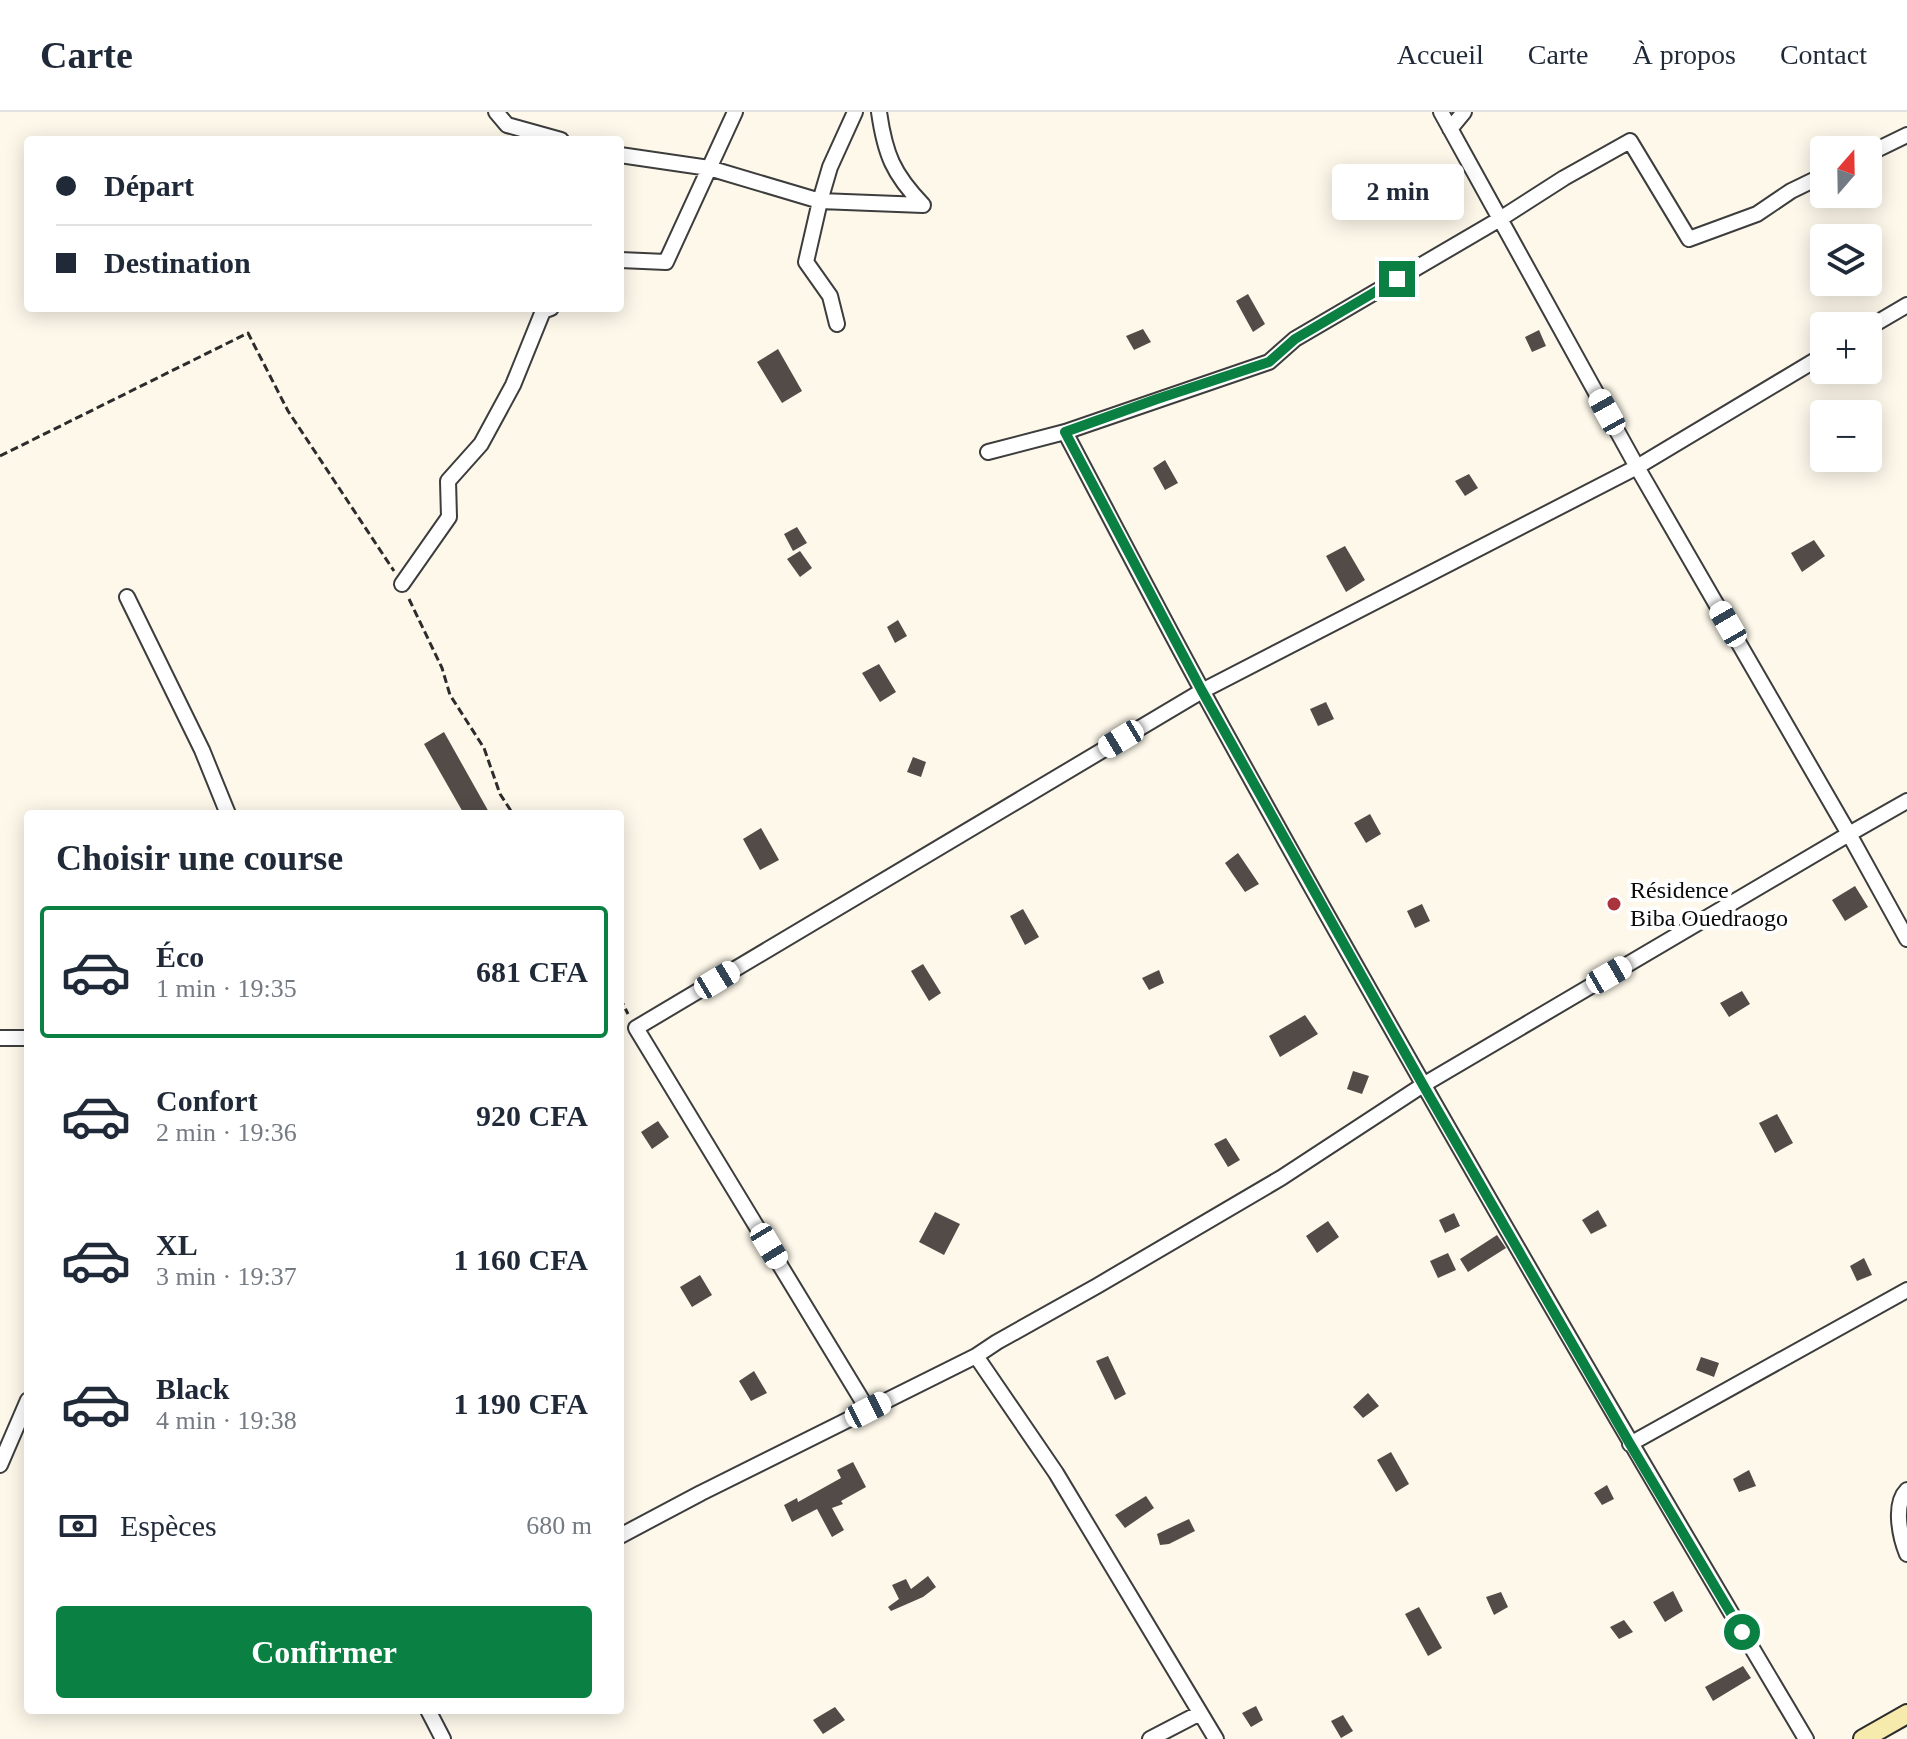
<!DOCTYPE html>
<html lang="fr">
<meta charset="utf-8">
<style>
body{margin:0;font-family:"Times New Roman",serif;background:#f6f6f7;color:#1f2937;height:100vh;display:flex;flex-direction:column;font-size:30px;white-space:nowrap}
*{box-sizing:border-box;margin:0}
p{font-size:26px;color:#747a83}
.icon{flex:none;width:44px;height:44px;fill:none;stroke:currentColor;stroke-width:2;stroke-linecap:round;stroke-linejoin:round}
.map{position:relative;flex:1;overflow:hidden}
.side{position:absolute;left:24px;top:698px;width:600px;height:904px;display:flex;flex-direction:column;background:#fff;border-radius:8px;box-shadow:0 4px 20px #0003}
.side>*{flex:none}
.hud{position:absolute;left:24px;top:24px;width:600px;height:176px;border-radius:8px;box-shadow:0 4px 20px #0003;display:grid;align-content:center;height:176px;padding:0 32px;background:#fff}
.needle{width:52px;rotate:20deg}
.tools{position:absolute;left:1810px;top:24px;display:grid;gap:16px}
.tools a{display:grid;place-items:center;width:72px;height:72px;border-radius:8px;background:#fff;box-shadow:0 4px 20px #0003;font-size:40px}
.end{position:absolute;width:36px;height:36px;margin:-18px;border:10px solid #0b8043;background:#fff;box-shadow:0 0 0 4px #fff}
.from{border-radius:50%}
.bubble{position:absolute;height:56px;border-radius:8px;background:#fff;box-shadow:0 4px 20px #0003;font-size:26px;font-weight:800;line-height:56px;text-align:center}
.car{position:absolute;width:24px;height:48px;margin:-24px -12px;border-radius:10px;box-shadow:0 0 6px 2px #0007;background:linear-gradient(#fff 24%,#345 0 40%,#fff 0 76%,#345 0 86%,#fff 0)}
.hud b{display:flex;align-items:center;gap:28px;height:76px;font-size:30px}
.hud b+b{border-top:2px solid #e0e1e3}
.hud i{width:20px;height:20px;background:#1f2937}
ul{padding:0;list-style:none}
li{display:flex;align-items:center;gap:24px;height:132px;margin:0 16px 12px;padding:0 16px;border:4px solid transparent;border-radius:8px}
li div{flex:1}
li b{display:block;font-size:30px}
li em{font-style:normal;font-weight:800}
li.selected{border-color:#0b8043}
li>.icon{width:72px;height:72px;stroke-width:1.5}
h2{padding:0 32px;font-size:36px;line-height:96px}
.pay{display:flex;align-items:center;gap:20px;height:88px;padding:0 32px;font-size:30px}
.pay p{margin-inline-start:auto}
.action{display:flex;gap:16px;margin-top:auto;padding:16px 32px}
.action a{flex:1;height:92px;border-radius:8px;background:#0b8043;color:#fff;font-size:32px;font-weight:800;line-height:92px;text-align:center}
header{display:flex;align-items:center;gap:48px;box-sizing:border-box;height:112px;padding:0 40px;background:#fff;border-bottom:2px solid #e0e1e3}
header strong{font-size:38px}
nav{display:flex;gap:44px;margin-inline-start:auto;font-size:28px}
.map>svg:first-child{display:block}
</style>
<header>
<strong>Carte</strong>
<nav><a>Accueil</a><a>Carte</a><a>À propos</a><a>Contact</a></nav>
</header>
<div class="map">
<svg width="1907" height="1627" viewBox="0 0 1907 1627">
<rect width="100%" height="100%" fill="#fdf8ea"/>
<path fill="#524b48" d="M1248,182L1265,212L1253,220L1236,189Z
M1143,217L1151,230L1134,238L1126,224Z
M1539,218L1546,234L1532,240L1525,225Z
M778,237L802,279L782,291L757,250Z
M1165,348L1178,371L1165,378L1153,356Z
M1469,362L1478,376L1465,384L1455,369Z
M797,415L807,431L793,439L784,422Z
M1814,428L1825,444L1802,460L1791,441Z
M1345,434L1365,468L1346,480L1326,444Z
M800,439L812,456L800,465L787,447Z
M898,508L907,524L895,531L887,515Z
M879,552L896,580L880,590L862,561Z
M1326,590L1334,607L1318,614L1310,597Z
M444,620L490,702H464L424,632Z
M913,645L926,650L921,665L907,660Z
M1370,702L1381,722L1366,731L1354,711Z
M761,716L779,748L760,758L743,727Z
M1238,741L1259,772L1245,780L1225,751Z
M1855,774L1868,795L1845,809L1832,788Z
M1422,792L1430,809L1415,816L1407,799Z
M1023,797L1039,825L1025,833L1010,804Z
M923,852L941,881L929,889L911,859Z
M1159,858L1164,871L1149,878L1142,866Z
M1742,879L1750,892L1729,905L1720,891Z
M1305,903L1318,922L1280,945L1269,924Z
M1353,959L1369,964L1362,982L1347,977Z
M1777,1002L1793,1031L1775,1041L1759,1011Z
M658,1009L669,1025L652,1037L641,1020Z
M1226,1026L1240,1048L1228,1055L1214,1032Z
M1598,1098L1607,1114L1591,1122L1582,1108Z
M935,1100L960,1112L944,1143L919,1130Z
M1454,1101L1460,1114L1445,1121L1439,1108Z
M1328,1109L1339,1125L1317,1141L1306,1124Z
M1497,1123L1506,1136L1468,1160L1460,1147Z
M1448,1141L1456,1158L1438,1166L1430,1149Z
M1864,1146L1872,1163L1857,1169L1850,1154Z
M700,1163L712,1183L692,1195L680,1175Z
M1108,1244L1126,1282L1115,1288L1096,1249Z
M1701,1245L1719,1251L1714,1265L1696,1258Z
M754,1259L767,1281L751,1289L739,1269Z
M1368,1281L1379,1294L1363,1306L1353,1295Z
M1391,1340L1409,1372L1396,1380L1377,1348Z
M853,1350L866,1375L841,1389L843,1392L832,1396L844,1418L832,1425L817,1397L792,1410L784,1393L797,1386L798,1390L841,1366L837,1358Z
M1749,1358L1756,1374L1739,1380L1733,1367Z
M1607,1373L1614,1387L1602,1393L1594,1381Z
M1146,1384L1154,1396L1125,1416L1115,1403Z
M1189,1407L1195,1419L1169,1432L1160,1433L1157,1422Z
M928,1464L936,1475L923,1485L891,1499L888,1495L899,1487L892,1473L906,1467L911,1477Z
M1673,1479L1683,1499L1665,1510L1653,1490Z
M1501,1480L1508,1495L1494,1503L1486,1485Z
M1419,1495L1442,1536L1428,1544L1405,1502Z
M1624,1508L1633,1520L1619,1527L1610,1515Z
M1743,1554L1751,1566L1713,1589L1705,1575Z
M1256,1594L1263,1608L1251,1615L1242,1601Z
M835,1595L845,1608L823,1622L813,1608Z
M1343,1603L1353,1619L1341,1626L1331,1609Z"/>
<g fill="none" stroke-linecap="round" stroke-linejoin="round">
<g stroke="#3d3d3d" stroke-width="18">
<path id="street" d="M496,0L507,13L561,28
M879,0C885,42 893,62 923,93
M1441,0L1637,355L1849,722L1907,827
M1450,17L1464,0
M1868,42L1907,23
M620,43L709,56L820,89L923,93
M620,148L666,150L735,0
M837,212L830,184L806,150L820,89L830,55L855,0
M1868,216L1907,193
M1065,320C1111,407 1156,494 1203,580C1397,933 1600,1281 1806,1627
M988,340L1065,320L1269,250L1295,227L1500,107L1564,66L1630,29L1689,127L1757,102L1791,79L1824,63
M402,472L449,405L448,369L481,332L513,273L543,199L551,196
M127,485L202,638L228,702
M0,926H28
M976,1244L1056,1361L1216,1627
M868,1298L636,916L1202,579L1637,355L1824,243
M1630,1332L1907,1178
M0,1353L28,1288
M1907,1378C1893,1392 1900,1425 1907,1442
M620,1424L701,1381L976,1244L997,1230L1097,1174L1281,1066L1423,973L1849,722L1907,689
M428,1598L443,1627
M1150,1627L1200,1601"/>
</g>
<g stroke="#2c2c2c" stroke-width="22">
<path id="secondary" d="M1863,1627L1907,1602"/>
</g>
<path stroke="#2c2c2c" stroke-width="3" stroke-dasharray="8 4" stroke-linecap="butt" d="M0,344L248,221L288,299L394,459
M409,487L442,556L450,583L484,636L500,682L513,702
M620,886L628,902"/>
<use href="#street" stroke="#fff" stroke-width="14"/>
<use href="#secondary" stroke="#f6ebac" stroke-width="18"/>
</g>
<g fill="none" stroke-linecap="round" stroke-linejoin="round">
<path stroke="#0b8043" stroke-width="10" d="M1397,167L1295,227L1269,250L1157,287L1065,320L1202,579L1423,973L1630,1332L1742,1520"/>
</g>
<circle fill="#aa333c" stroke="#fff" stroke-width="3" cx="1614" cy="792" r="8"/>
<g text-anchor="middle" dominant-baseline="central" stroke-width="8" stroke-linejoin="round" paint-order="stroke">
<g font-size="24" fill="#0a0a0a" stroke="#fff" text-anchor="start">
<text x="1630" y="778">Résidence<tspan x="1630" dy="28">Biba Ouedraogo</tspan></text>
</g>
</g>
</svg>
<div class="tools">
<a><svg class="needle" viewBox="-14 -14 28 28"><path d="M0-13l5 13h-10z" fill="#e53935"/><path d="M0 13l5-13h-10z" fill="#747a83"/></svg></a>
<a><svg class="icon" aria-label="layers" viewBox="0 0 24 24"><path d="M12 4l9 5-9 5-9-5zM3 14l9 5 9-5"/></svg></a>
<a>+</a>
<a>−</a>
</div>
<i class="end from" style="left:1742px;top:1520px"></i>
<i class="end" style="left:1397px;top:167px"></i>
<div class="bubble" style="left:1332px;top:52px;width:132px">2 min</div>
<i class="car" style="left:1607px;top:300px;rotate:331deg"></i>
<i class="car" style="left:1728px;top:512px;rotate:330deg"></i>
<i class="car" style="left:1121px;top:627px;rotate:239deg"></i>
<i class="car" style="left:1609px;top:863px;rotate:60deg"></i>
<i class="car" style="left:717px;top:868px;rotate:59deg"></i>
<i class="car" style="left:769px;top:1134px;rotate:149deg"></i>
<i class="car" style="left:868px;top:1298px;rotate:63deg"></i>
<div class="hud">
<b><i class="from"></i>Départ</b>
<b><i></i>Destination</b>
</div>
<section class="side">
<h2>Choisir une course</h2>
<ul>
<li class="selected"><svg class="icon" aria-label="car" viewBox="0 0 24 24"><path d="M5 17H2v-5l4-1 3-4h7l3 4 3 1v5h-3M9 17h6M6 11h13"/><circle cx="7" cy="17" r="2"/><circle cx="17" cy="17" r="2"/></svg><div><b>Éco</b><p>1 min · 19:35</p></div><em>681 CFA</em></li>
<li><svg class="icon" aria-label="car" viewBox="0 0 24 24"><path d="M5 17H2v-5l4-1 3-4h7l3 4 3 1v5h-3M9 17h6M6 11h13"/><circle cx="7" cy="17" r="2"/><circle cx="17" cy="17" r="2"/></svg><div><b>Confort</b><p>2 min · 19:36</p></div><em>920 CFA</em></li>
<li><svg class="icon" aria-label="car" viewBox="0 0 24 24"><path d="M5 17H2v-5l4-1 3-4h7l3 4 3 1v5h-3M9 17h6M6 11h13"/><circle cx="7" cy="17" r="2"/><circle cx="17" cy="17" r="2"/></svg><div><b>XL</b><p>3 min · 19:37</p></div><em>1 160 CFA</em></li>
<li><svg class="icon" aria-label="car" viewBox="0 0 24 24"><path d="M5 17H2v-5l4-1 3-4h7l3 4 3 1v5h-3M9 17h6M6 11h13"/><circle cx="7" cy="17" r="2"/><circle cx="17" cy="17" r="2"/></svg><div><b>Black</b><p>4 min · 19:38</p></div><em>1 190 CFA</em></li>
</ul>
<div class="pay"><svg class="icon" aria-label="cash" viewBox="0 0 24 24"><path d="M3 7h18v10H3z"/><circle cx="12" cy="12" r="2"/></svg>Espèces<p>680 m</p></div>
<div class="action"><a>Confirmer</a></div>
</section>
</div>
